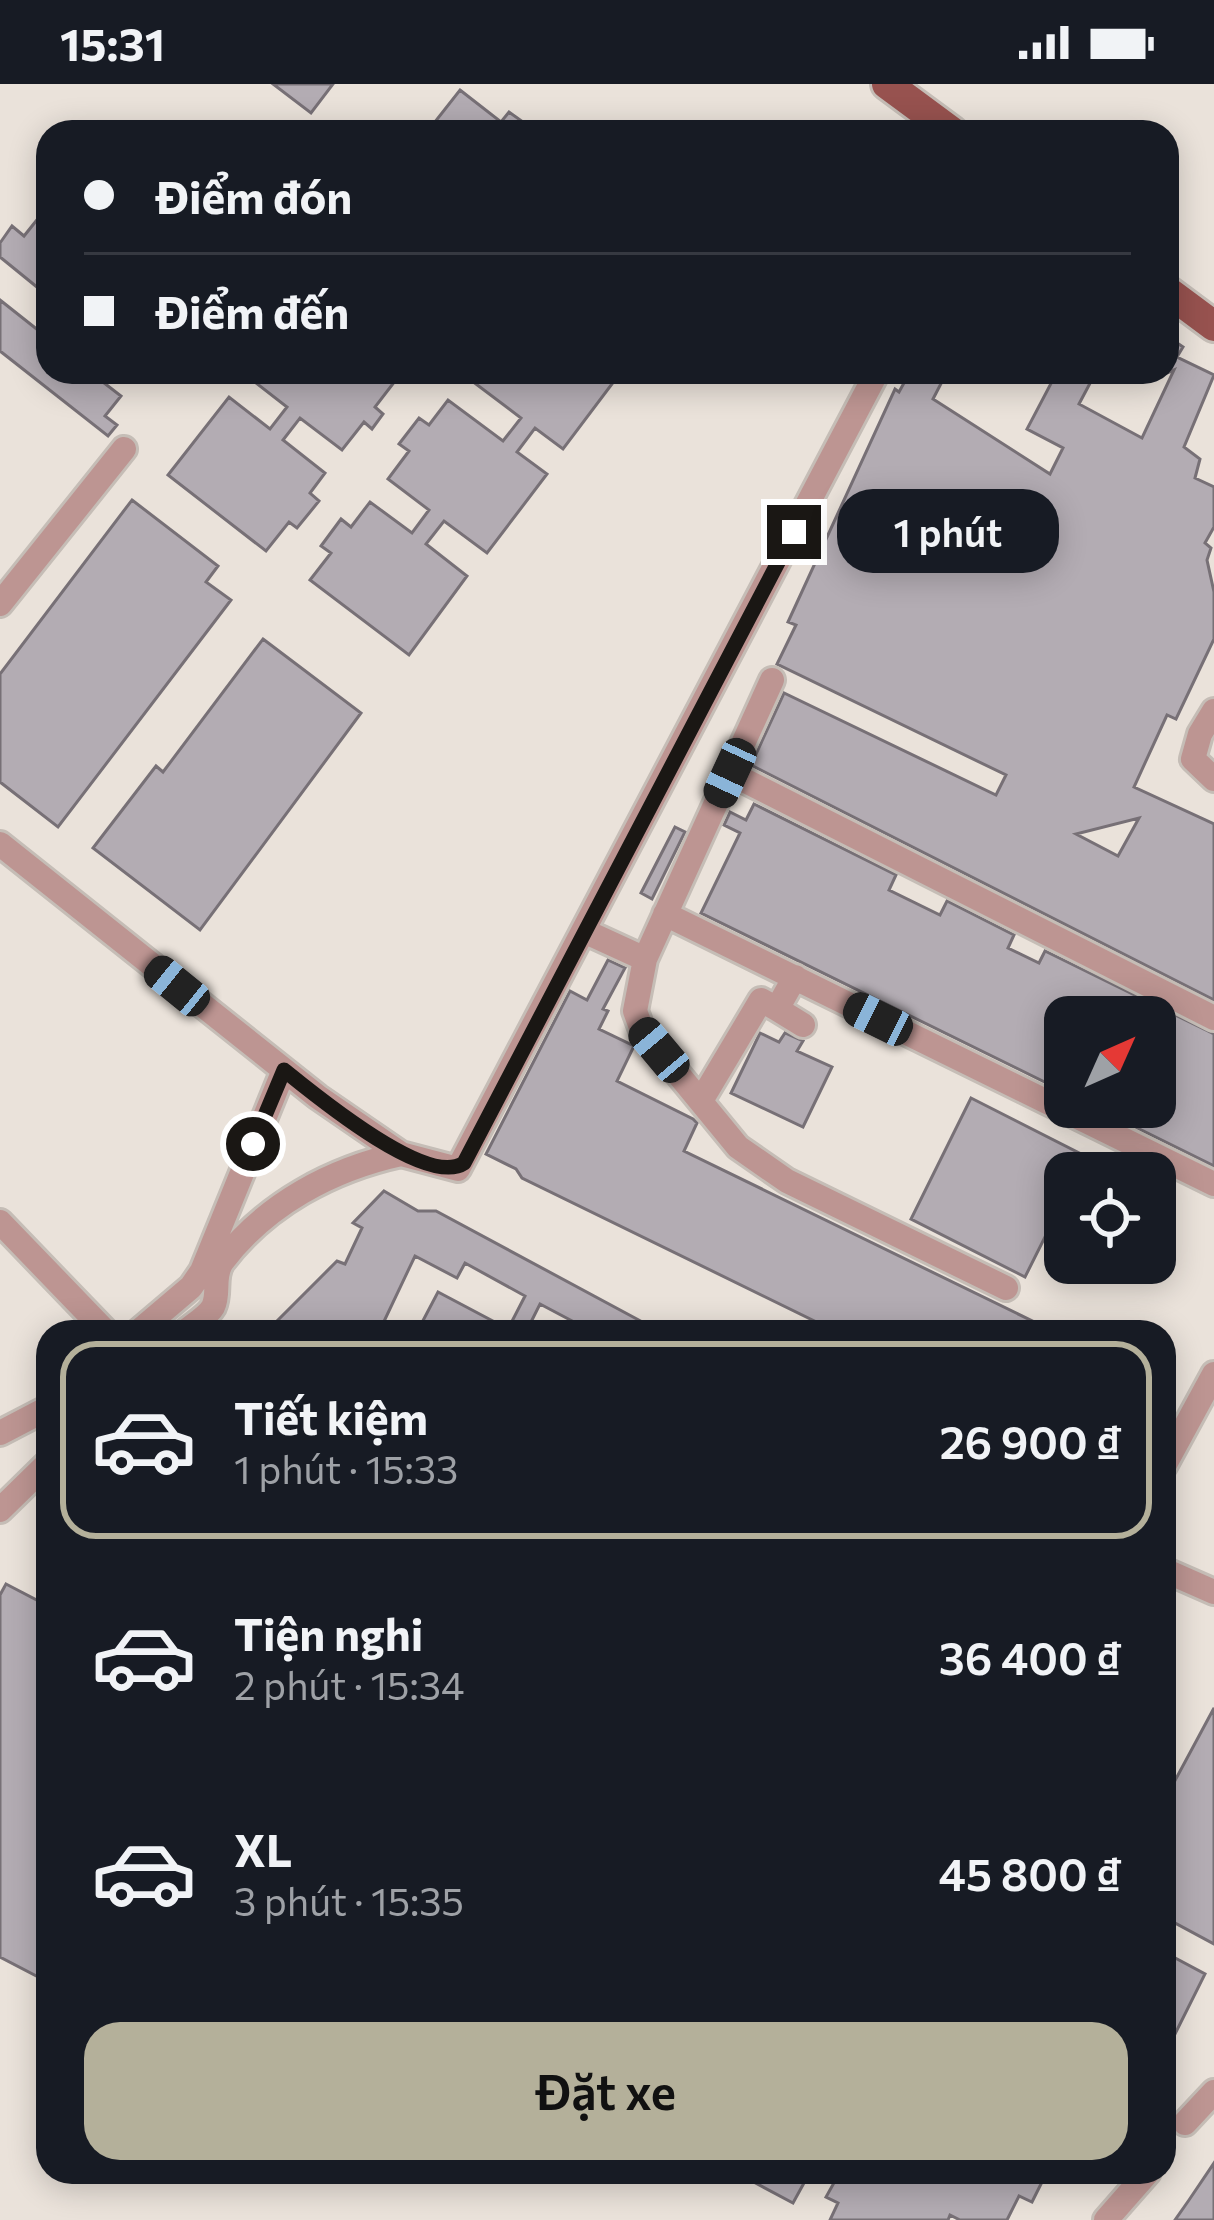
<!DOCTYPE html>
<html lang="vi">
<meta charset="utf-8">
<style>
body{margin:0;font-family:Commissioner,sans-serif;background:#242831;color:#f1f3f6;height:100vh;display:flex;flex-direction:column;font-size:45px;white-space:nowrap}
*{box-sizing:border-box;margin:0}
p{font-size:39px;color:#9ea1a6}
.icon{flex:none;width:66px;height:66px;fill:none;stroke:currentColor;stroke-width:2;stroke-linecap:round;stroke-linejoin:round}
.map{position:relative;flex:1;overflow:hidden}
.panel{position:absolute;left:36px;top:1236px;width:1140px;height:864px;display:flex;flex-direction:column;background:#171b24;border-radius:36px;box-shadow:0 6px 30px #0003}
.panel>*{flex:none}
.top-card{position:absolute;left:36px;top:36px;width:1143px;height:264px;border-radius:36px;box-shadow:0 6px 30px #0003;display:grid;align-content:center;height:264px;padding:0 48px;background:#171b24}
.needle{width:78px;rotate:45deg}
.fabs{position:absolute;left:1044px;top:912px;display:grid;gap:24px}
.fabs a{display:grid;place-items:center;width:132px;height:132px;border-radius:24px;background:#171b24;box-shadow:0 6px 30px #0003;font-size:60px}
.end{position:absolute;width:54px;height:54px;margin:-27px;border:15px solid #1a1714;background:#fff;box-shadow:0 0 0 6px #fff}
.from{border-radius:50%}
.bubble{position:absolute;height:84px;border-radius:36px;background:#171b24;box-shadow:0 6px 30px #0003;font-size:39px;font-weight:600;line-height:84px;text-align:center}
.car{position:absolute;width:36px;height:72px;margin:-36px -18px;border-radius:15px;box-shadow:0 0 9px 3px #0007;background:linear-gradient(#222 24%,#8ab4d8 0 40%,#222 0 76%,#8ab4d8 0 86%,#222 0)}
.top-card b{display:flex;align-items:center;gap:42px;height:114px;font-size:45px}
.top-card b+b{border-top:3px solid #363941}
.top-card i{width:30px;height:30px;background:#f1f3f6}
ul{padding:21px 0 0;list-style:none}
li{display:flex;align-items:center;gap:36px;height:198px;margin:0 24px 18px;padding:0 24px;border:6px solid transparent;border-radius:36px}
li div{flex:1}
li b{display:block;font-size:45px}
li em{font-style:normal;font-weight:600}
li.active{border-color:#b4b09a}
li>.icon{width:108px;height:108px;stroke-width:1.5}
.cta{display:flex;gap:24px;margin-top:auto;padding:24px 48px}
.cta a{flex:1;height:138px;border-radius:36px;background:#b4b09a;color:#111;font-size:48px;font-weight:600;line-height:138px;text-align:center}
.status{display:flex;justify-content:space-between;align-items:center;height:84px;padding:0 60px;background:#171b24;direction:ltr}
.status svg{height:33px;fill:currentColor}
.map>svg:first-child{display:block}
</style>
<div class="status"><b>15:31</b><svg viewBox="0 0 49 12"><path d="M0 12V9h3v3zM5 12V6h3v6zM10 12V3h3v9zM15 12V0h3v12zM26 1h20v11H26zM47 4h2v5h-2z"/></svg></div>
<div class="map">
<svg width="1214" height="2136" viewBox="0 0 1214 2136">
<rect width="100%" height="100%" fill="#eae2da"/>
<path fill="#b3acb3" stroke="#777076" stroke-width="3" fill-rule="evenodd" d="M273,0H333L311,29Z
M460,6L501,38L509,28L523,38L515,48H427Z
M48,122V212L0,173V159L12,142L24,152Z
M0,216L48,254V288H90L121,312L105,332L117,341L108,352L0,267Z
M1167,252L1183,263L1177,273L1214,291L1184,363L1200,375L1195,394L1214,403V443L1205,459L1211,464L1207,476L1214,508V555L1176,635L1167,631L1134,703L1214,740V916L751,681L784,609L996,711L1006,691L777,580L796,541L788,538L895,305L899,308L910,288H947L933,315L1050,390L1063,364L1027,345L1057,288H1096L1079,320L1142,354L1174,286L1167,289ZM1139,734L1118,772L1076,750Z
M242,288H402L375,323L383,330L372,345L364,338L342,366L300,334L283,356L325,389L310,409L319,417L297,444L289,438L266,467L168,391L229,313L270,345L287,323Z
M460,288H621L563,365L535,344L517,368L547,390L487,469L444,437L426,460L467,492L409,571L310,496L331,469L321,462L341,435L351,443L370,418L412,449L429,426L388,395L409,367L399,360L419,334L429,341L448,316L503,357L521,334Z
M132,416L218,482L206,498L231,516L58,743L0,698V590Z
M263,555L361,629L200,846L93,764L156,682L163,688Z
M754,720L896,791L889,806L940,831L947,817L1014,851L1008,864L1039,879L1045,867L1214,950V1082L1095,1023H1155V933H1065V1008L701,829L740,749L724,741L730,728L746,736Z
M675,743L685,748L652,815L641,809Z
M608,876L625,884L603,925L608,927L599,945L634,962L617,997L693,1035L697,1039L684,1067L1055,1248H837L522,1094L516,1085L486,1070L570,907L587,916Z
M760,949L779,958L785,949L803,957L797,967L832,983L803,1043L731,1009Z
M971,1014L1085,1072L1077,1089H1065V1113L1025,1193L911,1135Z
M384,1107L418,1127H436L661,1248H593L540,1220L526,1248H417L438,1208L508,1245L525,1212L465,1179L457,1194L415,1172L379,1248H266L337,1177L345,1180L362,1144L353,1139Z
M6,1500L48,1522V1898L0,1873V1511Z
M1214,1624V1860L1164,1833V1717Z
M1164,1868L1205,1890L1164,1972Z
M1214,2079V2136H1175L1189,2116Z
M735,2088H810L793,2119Z
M840,2088H1047L1032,2118L1019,2112L1007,2136H960L950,2131L948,2136H830L838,2119L826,2113Z"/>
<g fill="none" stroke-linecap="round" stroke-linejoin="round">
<g stroke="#c5bdb6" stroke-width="30">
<path id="minor" d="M0,520L124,365
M772,596L645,875L635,927L642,946L738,1063L787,1097L1006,1204
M1214,627L1200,650L1193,675L1214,695
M730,689L1214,934
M0,760L318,1013L401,1070L458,1085L877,288
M665,830L1214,1100
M584,847L645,875
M777,925L803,941
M702,1015L761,916L777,925L795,893
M0,1138L106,1248
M138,1248L191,1203L202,1187L284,986
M185,1248C193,1241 208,1232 213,1223C220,1209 212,1193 222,1178C266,1120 332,1085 401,1070
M0,1349L48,1324
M1164,1382L1214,1290
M0,1426L48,1379
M1164,1486L1214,1508
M1185,2039L1214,2008
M1106,2136L1148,2088"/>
</g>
<g stroke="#c5bdb6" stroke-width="36">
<path id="major" d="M887,0L952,48
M1167,207L1214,242"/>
</g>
<use href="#minor" stroke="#bd9592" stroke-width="24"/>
<use href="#major" stroke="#97524f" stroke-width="30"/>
</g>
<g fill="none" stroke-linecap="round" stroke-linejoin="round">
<path stroke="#1a1714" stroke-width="15" d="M253,1060L284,986C315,1011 427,1104 464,1079L794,448"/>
</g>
</svg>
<div class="fabs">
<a><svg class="needle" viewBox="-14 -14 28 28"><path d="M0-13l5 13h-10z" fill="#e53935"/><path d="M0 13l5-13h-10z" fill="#9ea1a6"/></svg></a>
<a><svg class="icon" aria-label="locate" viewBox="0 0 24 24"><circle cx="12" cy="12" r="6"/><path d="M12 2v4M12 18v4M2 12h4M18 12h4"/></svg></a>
</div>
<i class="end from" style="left:253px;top:1060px"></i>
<i class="end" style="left:794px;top:448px"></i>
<div class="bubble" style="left:837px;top:405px;width:222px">1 phút</div>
<i class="car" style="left:730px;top:689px;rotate:205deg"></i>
<i class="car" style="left:177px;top:902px;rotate:309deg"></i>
<i class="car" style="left:878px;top:935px;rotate:296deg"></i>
<i class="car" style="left:659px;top:966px;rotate:320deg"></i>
<div class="top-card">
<b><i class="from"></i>Điểm đón</b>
<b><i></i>Điểm đến</b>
</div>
<section class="panel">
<ul>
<li class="active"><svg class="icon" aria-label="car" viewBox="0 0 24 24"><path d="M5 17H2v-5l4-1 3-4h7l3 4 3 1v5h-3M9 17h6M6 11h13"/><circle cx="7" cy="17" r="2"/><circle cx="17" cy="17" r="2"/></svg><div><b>Tiết kiệm</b><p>1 phút · 15:33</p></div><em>26 900 ₫</em></li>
<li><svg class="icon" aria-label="car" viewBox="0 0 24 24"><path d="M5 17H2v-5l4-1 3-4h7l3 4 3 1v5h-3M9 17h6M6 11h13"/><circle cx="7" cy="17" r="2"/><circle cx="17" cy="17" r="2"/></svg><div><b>Tiện nghi</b><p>2 phút · 15:34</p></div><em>36 400 ₫</em></li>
<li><svg class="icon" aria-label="car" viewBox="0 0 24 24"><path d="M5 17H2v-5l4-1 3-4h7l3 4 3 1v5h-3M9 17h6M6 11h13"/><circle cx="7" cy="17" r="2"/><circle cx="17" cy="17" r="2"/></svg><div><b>XL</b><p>3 phút · 15:35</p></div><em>45 800 ₫</em></li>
</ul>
<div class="cta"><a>Đặt xe</a></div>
</section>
</div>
